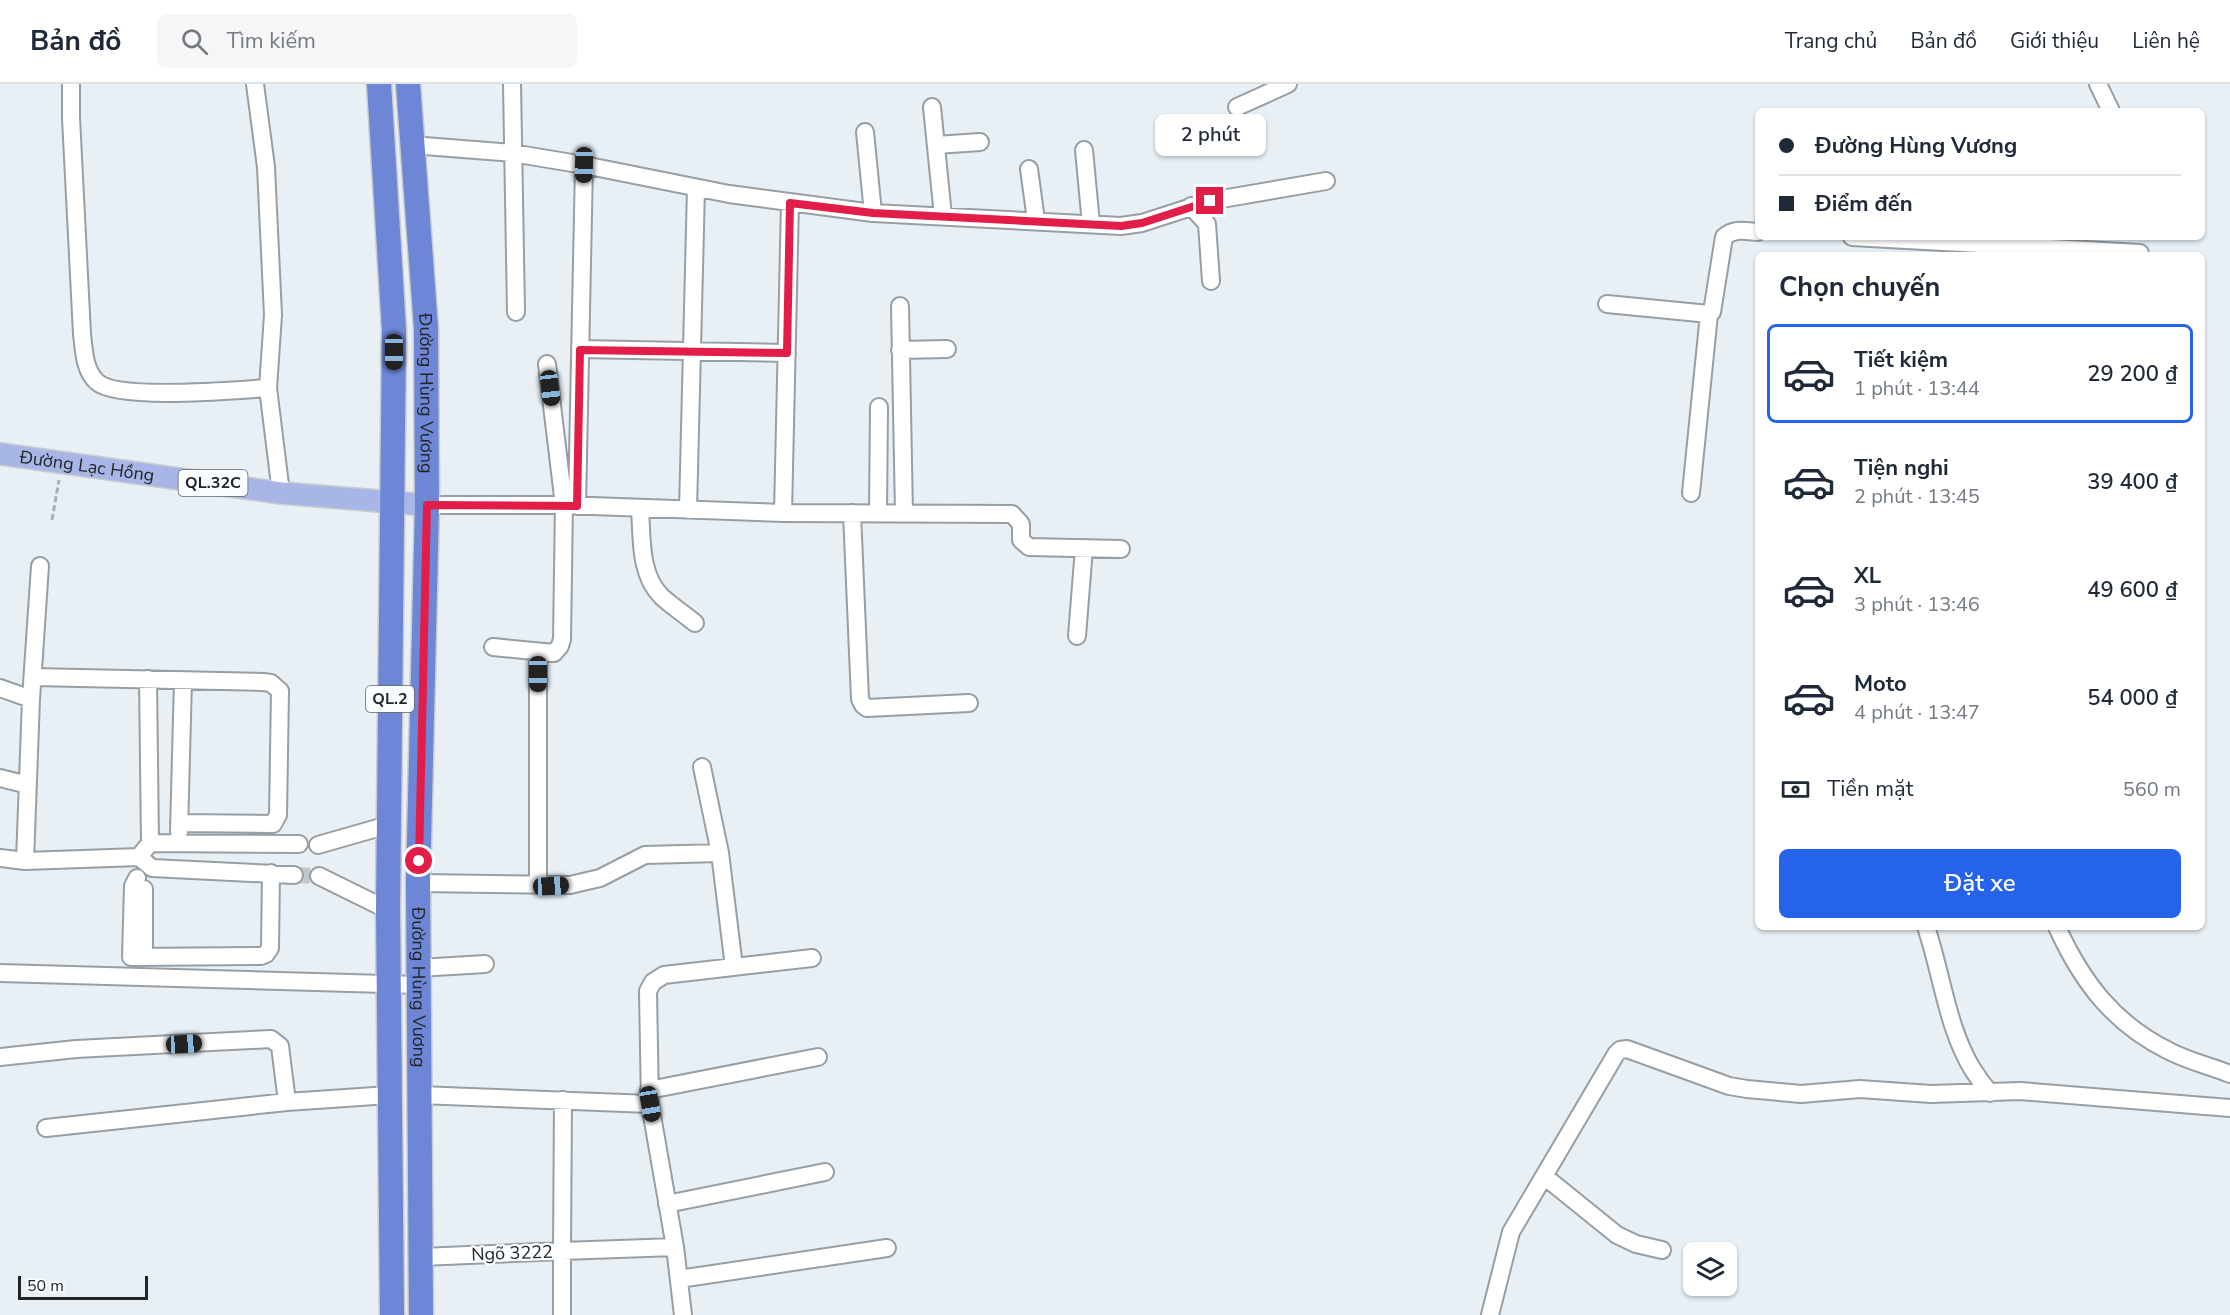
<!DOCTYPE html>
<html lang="vi">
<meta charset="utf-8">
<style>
body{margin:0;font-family:"Nunito Sans",sans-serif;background:#f6f6f7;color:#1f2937;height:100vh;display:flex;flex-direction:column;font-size:22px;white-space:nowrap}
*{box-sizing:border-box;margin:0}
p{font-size:20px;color:#747a83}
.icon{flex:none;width:33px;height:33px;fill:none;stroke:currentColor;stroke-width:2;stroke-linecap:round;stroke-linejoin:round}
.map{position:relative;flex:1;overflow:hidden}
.details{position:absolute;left:1755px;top:168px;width:450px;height:678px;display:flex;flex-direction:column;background:#fff;border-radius:9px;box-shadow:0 2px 4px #0004}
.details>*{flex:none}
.top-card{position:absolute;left:1755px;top:24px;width:450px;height:132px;border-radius:9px;box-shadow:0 2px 4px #0004;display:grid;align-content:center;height:132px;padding:0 24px;background:#fff}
.fabs{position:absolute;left:1683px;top:1158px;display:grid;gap:12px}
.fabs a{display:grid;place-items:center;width:54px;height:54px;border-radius:9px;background:#fff;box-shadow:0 2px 4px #0004;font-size:30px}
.scale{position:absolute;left:18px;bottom:15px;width:130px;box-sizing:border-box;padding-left:6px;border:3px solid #232628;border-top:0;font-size:16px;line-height:21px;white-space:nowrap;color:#232628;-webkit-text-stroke:4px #f9fdff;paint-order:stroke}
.end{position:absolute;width:27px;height:27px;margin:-14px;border:8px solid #e11d48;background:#fff;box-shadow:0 0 0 3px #fff}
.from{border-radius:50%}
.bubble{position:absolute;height:42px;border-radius:9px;background:#fff;box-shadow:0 2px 4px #0004;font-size:20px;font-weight:600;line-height:42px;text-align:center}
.car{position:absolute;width:18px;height:36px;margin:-18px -9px;border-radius:8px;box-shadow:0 0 4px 2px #0007;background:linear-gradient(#222 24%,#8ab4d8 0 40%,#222 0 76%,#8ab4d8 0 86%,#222 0)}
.top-card b{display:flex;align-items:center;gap:21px;height:57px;font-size:22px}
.top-card b+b{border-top:2px solid #e0e1e3}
.top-card i{width:15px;height:15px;background:#1f2937}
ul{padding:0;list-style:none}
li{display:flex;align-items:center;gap:18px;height:99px;margin:0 12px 9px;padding:0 12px;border:3px solid transparent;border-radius:9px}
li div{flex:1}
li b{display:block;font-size:22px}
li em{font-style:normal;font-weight:600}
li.current{border-color:#2563eb}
li>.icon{width:54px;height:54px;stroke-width:1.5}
h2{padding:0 24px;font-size:27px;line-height:72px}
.pay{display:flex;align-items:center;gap:15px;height:66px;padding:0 24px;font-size:22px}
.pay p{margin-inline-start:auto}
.button{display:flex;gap:12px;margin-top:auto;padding:12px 24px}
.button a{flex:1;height:69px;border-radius:9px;background:#2563eb;color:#fff;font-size:24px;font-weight:600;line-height:69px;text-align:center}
header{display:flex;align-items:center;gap:36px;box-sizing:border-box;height:84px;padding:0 30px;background:#fff;border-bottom:2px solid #e0e1e3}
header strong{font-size:28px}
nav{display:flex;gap:33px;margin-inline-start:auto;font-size:21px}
.search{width:420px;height:54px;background:#f6f6f7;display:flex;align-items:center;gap:15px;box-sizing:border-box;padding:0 21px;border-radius:9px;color:#747a83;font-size:22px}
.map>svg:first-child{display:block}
</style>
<header>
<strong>Bản đồ</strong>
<div class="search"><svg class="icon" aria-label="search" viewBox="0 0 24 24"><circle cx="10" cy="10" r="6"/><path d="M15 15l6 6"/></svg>Tìm kiếm</div>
<nav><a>Trang chủ</a><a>Bản đồ</a><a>Giới thiệu</a><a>Liên hệ</a></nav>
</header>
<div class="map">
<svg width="2230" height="1231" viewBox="0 0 2230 1231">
<rect width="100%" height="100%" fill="#e8f0f6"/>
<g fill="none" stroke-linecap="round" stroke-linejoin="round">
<path stroke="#c1c8cd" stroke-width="16" stroke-dasharray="16 8" stroke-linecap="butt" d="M294,791L319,792"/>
<g stroke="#979fa4" stroke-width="20">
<path id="minor" d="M71,0V34L82,250C84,266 84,286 97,298C119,317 236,306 268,304
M255,0L266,83L273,231L268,304L281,409
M512,0L516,228
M2098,0L2111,27
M932,23L943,132
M1237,23L1288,0
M865,48L873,129
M412,61L512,69L584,81L729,110L873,129L1121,142L1142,139L1210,117L1326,97
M936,61L980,58
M1084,66L1091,140
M1029,85L1036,136
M1191,122L1207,140L1211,197
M1852,153L2140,169
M1607,220L1709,230L1712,228L1724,153C1734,144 1745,147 1758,148
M900,222L904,429
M580,265L787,269
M900,266L947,265
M1691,409L1709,230
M427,421H564L783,429L1012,430L1021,440V456L1029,463L1121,465
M577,422L584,81
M640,424C642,453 639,491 662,513C672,522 684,530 695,539
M688,426L696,104
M783,429L790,119
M852,429L860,615L863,621L867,624L969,619
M878,429L879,323
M1077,552L1084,464
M493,563L554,569L560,562L562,555L564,421L547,280
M538,569V801
M33,593L263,598L271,599L280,607L278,731L273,740L179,739
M148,595L150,759
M0,604L31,615
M702,683L720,769L734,883
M0,694L28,701
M179,748L183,596
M318,761L388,741
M139,773L150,759L299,760
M0,774L25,777L139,773L152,784L294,791
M25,777L31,615L40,482
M319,792L388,826
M137,794L133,802L131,873L261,872L266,870L270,864L271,789
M418,799L570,801L600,794L645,771L720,769
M144,805V873
M1926,843C1942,890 1947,944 1973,986C1978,994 1984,1002 1990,1009
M2057,843C2082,898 2114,940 2169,967C2188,977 2210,982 2230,990
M419,884L485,880
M0,889L419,901
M0,973L76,965L271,955L280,962L287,1018
M649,1006L818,973
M419,1011L650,1020
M46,1044L287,1018L389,1011
M1544,1092L1617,1151L1636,1160L1662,1166
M667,1120L825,1088
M421,1173L562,1167L563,1016
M679,1195L887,1164
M562,1231V1167L675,1163
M683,1231L675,1163L650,1020L648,907L653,898L664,891L812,874
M1490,1231L1511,1148L1616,970L1620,966L1627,965L1729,1002L1747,1005L1801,1010L1860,1005L1931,1010L2020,1007L2230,1024"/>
</g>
<g stroke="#cacbcb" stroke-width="24">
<g id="major">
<path id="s1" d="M0,370L281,409L427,421"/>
</g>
</g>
<g stroke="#cacbcb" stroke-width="27">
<g id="highway">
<path d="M379,0L394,246L388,826L392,1231"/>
<path id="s2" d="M408,0L426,244L427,421L418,799L421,1231"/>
</g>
</g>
<path stroke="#a9afb4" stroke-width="3" stroke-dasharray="6 3" stroke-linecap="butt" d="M52,436L59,396"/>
<use href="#minor" stroke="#fff" stroke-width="16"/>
<use href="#major" stroke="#a7b6e6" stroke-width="21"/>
<use href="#highway" stroke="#6d86d6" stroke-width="24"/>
</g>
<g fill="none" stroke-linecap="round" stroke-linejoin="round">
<path stroke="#e11d48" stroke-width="8" d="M419,777L427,421L577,422L580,266L787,269L790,119L873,129L1121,142L1142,139L1210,117"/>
</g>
<g text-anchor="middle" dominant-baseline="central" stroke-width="4.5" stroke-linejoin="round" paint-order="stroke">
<g fill="#f9fdff" stroke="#636668" stroke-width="1.5">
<rect x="178.5" y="386" width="69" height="26" rx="4.5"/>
<rect x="366" y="602" width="48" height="26" rx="4.5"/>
</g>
<g font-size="16" font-weight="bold" fill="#232628">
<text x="213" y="399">QL.32C</text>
<text x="390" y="615">QL.2</text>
</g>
<g font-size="18" fill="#232628" stroke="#f9fdff">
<text stroke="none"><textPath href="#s2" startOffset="310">Đường Hùng Vương</textPath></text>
<text stroke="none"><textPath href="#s1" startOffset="88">Đường Lạc Hồng</textPath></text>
<text stroke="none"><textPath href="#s2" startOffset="904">Đường Hùng Vương</textPath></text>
<text transform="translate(512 1169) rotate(-2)">Ngõ 3222</text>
</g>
</g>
</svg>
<div class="fabs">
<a><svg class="icon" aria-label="layers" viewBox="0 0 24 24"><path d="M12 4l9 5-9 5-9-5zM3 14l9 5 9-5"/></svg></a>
</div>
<div class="scale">50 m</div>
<i class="end from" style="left:419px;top:777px"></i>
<i class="end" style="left:1210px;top:117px"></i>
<div class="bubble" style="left:1155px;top:30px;width:111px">2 phút</div>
<i class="car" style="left:584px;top:81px;rotate:181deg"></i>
<i class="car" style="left:394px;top:268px;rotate:180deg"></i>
<i class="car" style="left:550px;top:304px;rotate:173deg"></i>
<i class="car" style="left:538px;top:590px;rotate:180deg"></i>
<i class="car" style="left:551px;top:802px;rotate:87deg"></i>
<i class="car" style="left:184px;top:960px;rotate:87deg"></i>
<i class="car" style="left:650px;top:1020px;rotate:170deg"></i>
<div class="top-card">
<b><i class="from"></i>Đường Hùng Vương</b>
<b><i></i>Điểm đến</b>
</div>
<section class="details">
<h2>Chọn chuyến</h2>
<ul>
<li class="current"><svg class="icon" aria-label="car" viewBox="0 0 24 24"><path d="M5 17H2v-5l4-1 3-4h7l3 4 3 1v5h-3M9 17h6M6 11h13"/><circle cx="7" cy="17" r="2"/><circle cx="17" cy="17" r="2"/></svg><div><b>Tiết kiệm</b><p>1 phút · 13:44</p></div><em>29 200 ₫</em></li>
<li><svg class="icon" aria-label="car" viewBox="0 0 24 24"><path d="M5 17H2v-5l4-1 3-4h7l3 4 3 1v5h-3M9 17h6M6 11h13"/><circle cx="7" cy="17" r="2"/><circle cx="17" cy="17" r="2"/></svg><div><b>Tiện nghi</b><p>2 phút · 13:45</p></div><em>39 400 ₫</em></li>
<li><svg class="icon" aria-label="car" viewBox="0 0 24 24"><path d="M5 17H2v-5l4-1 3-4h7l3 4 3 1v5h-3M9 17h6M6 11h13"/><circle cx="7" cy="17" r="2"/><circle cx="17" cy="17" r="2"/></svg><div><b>XL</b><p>3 phút · 13:46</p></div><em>49 600 ₫</em></li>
<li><svg class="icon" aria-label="car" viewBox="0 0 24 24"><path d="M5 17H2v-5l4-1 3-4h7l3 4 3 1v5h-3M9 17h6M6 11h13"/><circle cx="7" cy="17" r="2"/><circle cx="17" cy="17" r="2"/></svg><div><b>Moto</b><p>4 phút · 13:47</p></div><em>54 000 ₫</em></li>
</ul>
<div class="pay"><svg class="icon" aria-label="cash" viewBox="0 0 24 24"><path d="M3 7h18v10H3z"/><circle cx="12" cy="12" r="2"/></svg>Tiền mặt<p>560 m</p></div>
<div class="button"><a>Đặt xe</a></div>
</section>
</div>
